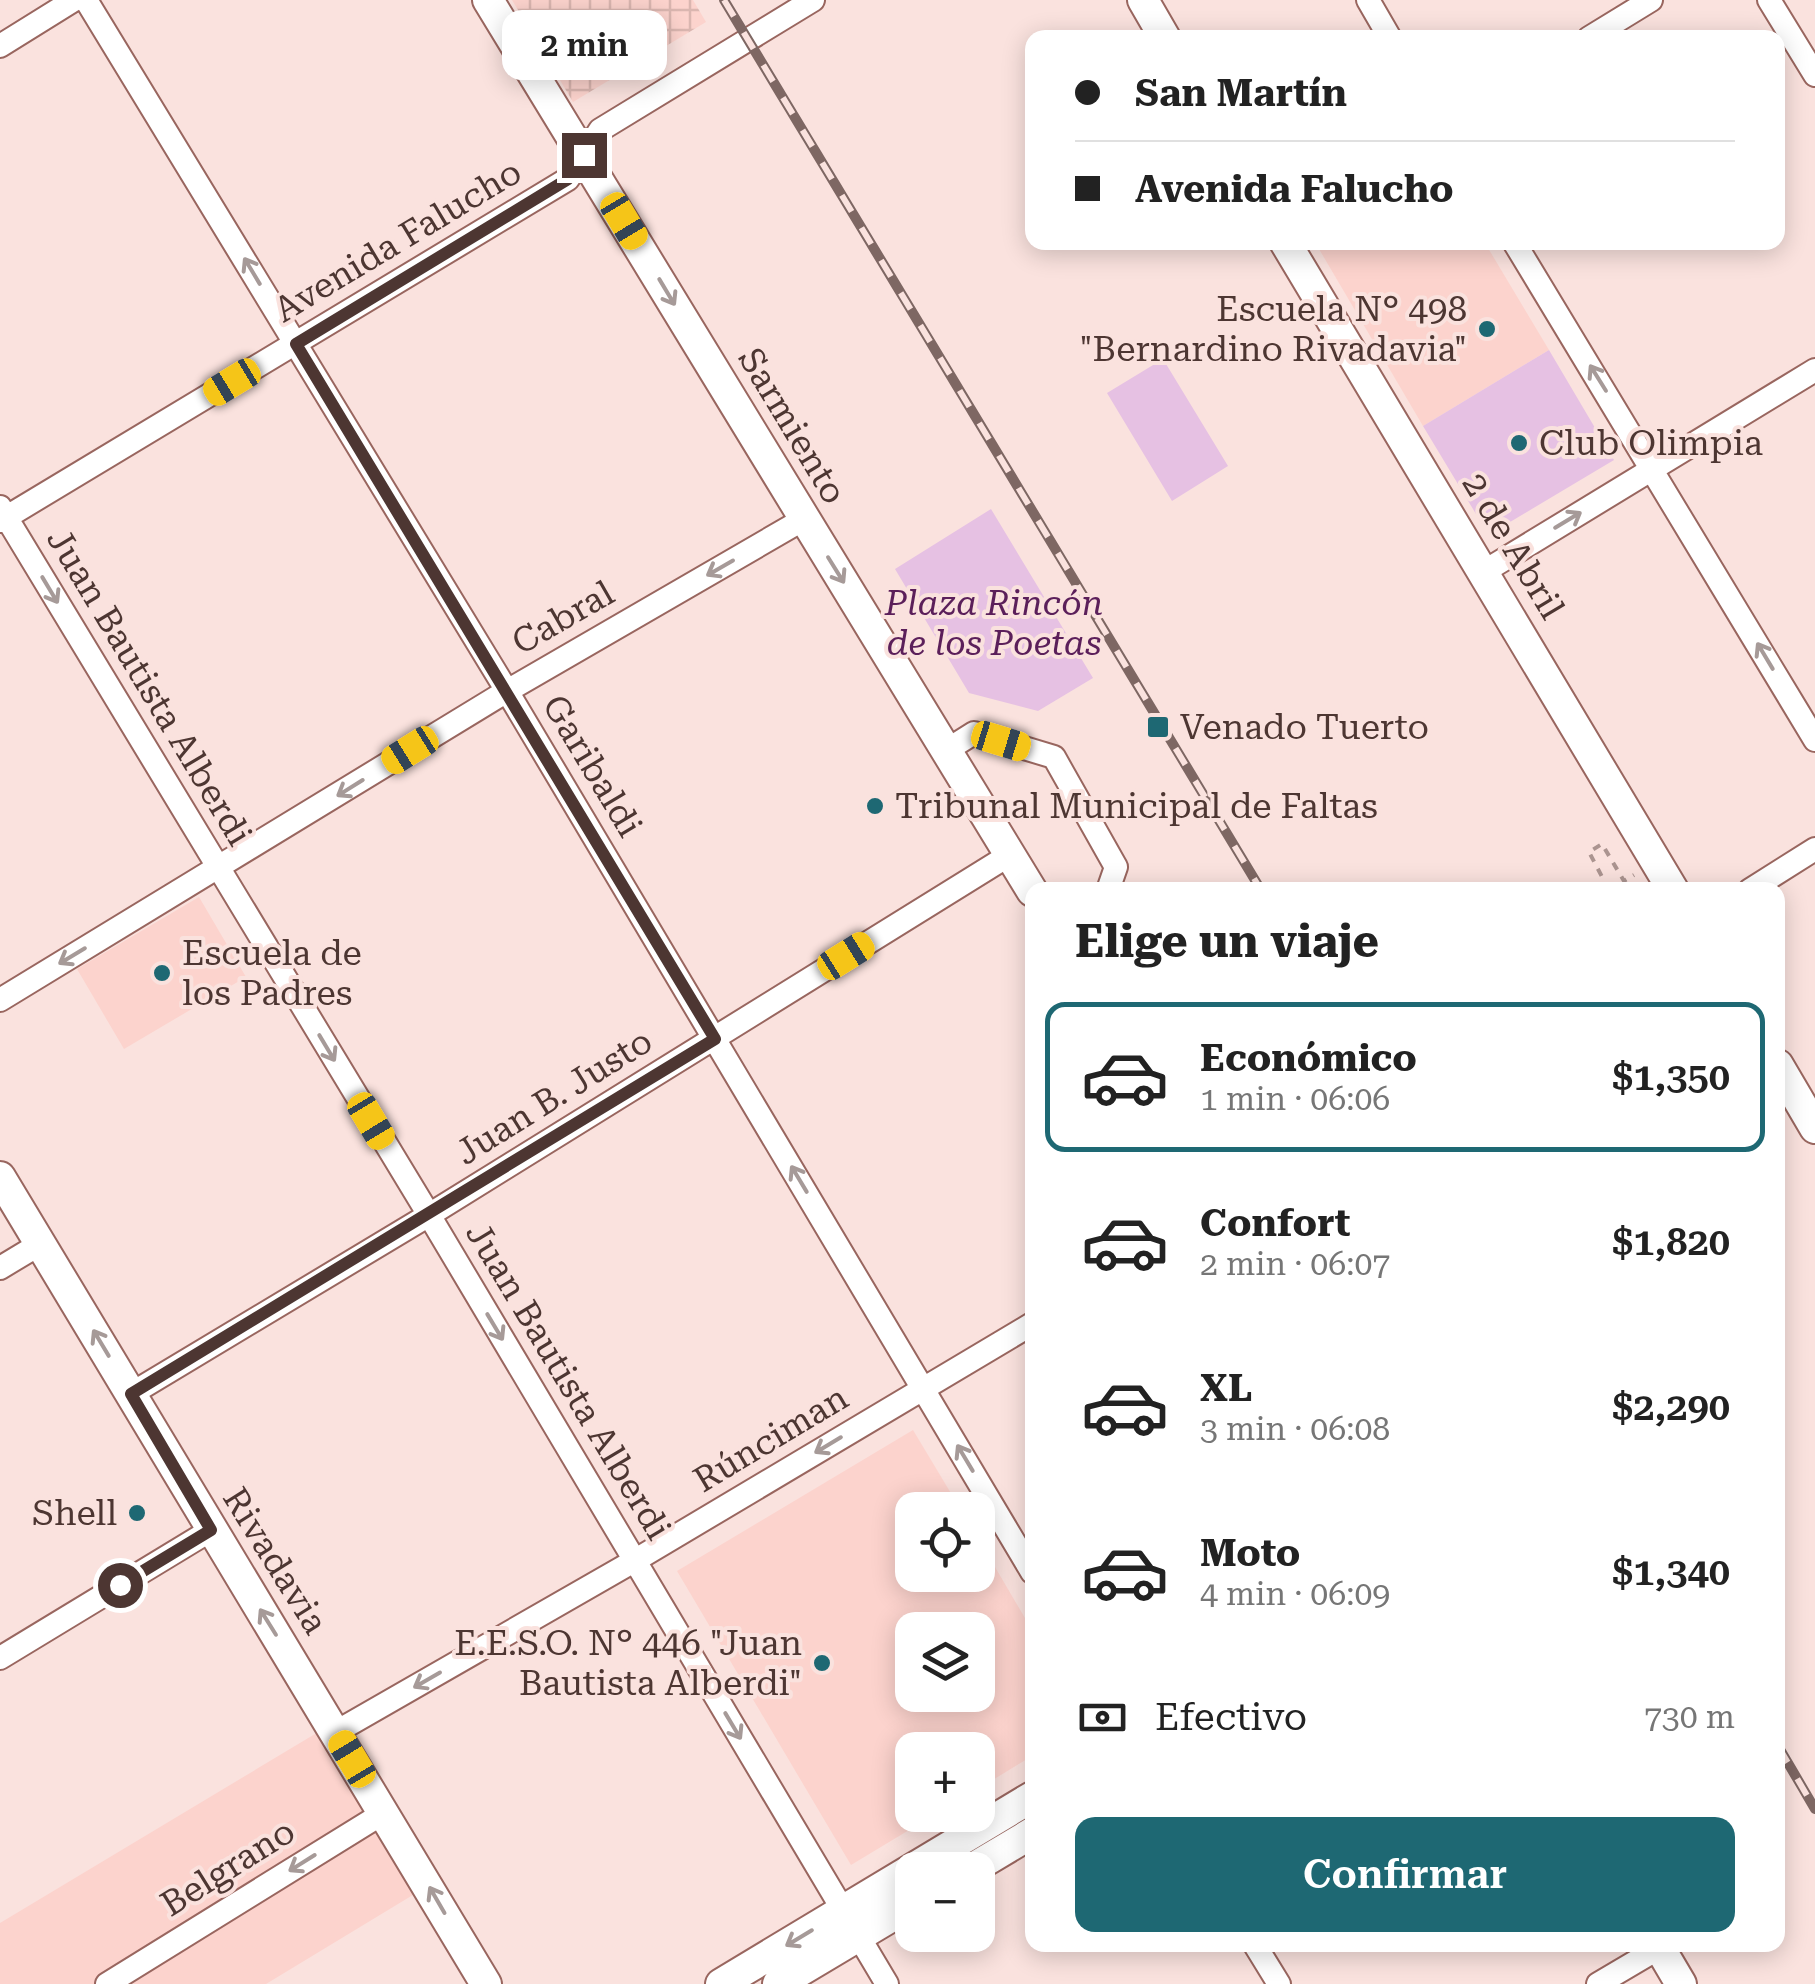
<!DOCTYPE html>
<html lang="es">
<meta charset="utf-8">
<style>
body{margin:0;font-family:"Roboto Serif",serif;background:#f2f2f2;color:#222;height:100vh;display:flex;flex-direction:column;font-size:38px;white-space:nowrap}
*{box-sizing:border-box;margin:0}
p{font-size:32px;color:#767676}
.icon{flex:none;width:55px;height:55px;fill:none;stroke:currentColor;stroke-width:2;stroke-linecap:round;stroke-linejoin:round}
.map{position:relative;flex:1;overflow:hidden}
.details{position:absolute;left:1025px;top:882px;width:760px;height:1070px;display:flex;flex-direction:column;background:#fff;border-radius:20px;box-shadow:0 5px 25px #0003}
.details>*{flex:none}
.hud{position:absolute;left:1025px;top:30px;width:760px;height:220px;border-radius:20px;box-shadow:0 5px 25px #0003;display:grid;align-content:center;height:220px;padding:0 50px;background:#fff}
.buttons{position:absolute;left:895px;top:1492px;display:grid;gap:20px}
.buttons a{display:grid;place-items:center;width:100px;height:100px;border-radius:20px;background:#fff;box-shadow:0 5px 25px #0003;font-size:50px}
.end{position:absolute;width:45px;height:45px;margin:-22px;border:12px solid #4d3632;background:#fff;box-shadow:0 0 0 5px #fff}
.from{border-radius:50%}
.bubble{position:absolute;height:70px;border-radius:20px;background:#fff;box-shadow:0 5px 25px #0003;font-size:32px;font-weight:600;line-height:70px;text-align:center}
.car{position:absolute;width:30px;height:60px;margin:-30px -15px;border-radius:12px;box-shadow:0 0 8px 2px #0007;background:linear-gradient(#f5c518 24%,#345 0 40%,#f5c518 0 76%,#345 0 86%,#f5c518 0)}
.hud b{display:flex;align-items:center;gap:35px;height:95px;font-size:38px}
.hud b+b{border-top:2px solid #e0e0e0}
.hud i{width:25px;height:25px;background:#222}
ul{padding:0;list-style:none}
li{display:flex;align-items:center;gap:30px;height:150px;margin:0 20px 15px;padding:0 30px;border:5px solid transparent;border-radius:20px}
li div{flex:1}
li b{display:block;font-size:38px}
li em{font-style:normal;font-weight:600}
li.selected{border-color:#1e6873}
li>.icon{width:90px;height:90px;stroke-width:1.5}
h2{padding:0 50px;font-size:45px;line-height:120px}
.pay{display:flex;align-items:center;gap:25px;height:110px;padding:0 50px;font-size:38px}
.pay p{margin-inline-start:auto}
.primary-button{display:flex;gap:20px;margin-top:auto;padding:20px 50px}
.primary-button a{flex:1;height:115px;border-radius:20px;background:#1e6873;color:#fff;font-size:40px;font-weight:600;line-height:115px;text-align:center}
.map>svg:first-child{display:block}
</style>
<div class="map">
<svg width="1815" height="1984" viewBox="0 0 1815 1984">
<defs>
<pattern id="industrial-grid" width="8" height="8" patternUnits="userSpaceOnUse" patternTransform="scale(2.5)"><rect width="8" height="8" fill="#fcd3cd"/><path d="M0 4h8M4 0v8" fill="none" stroke="#dab6b0"/></pattern>
</defs>
<rect width="100%" height="100%" fill="#fae2de"/>
<path fill="#fcd3cd" fill-rule="evenodd" d="M1330,242L1485,243L1549,350L1423,426L1319,249Z
M199,897L246,977L124,1049L77,969Z
M913,1430L961,1510H912V1575H978V1538L1032,1630V1756L978,1789V1750H912V1815H934L851,1865L677,1571ZM978,1630V1695H912V1630Z
M335,1722L431,1884L266,1984H0V1923Z"/>
<path fill="url(#industrial-grid)" d="M512,0H693L706,22L573,102Z"/>
<path fill="#e6c1e3" d="M1549,350L1614,460L1500,528L1482,524L1423,426Z
M1163,359L1228,466L1172,501L1107,393Z
M991,509L1093,678L1038,711L969,693L895,569Z"/>
<g fill="none" stroke-linecap="round" stroke-linejoin="round">
<g stroke="#99665f" stroke-width="26">
<path id="street" d="M86,0L507,691L1032,1572
M1368,0L1390,38
M1769,0L1815,75
M1589,38L1651,0
M0,46L74,0
M1514,242L1815,740
M0,507L429,1215L887,1984
M0,521L568,179L600,130L813,0
M1485,571L1815,370
M947,750L974,733L1054,757L1116,867L1108,890
M1750,890L1815,849
M0,1000L507,691L804,519
M0,1268L40,1244
M131,1394L429,1215L1011,854
M0,1658L211,1530
M336,1732L634,1561L1032,1324
M1255,1945L1279,1984
M107,1984L385,1812
M1598,1984L1659,1948"/>
</g>
<g stroke="#99665f" stroke-width="34">
<path id="secondary" d="M488,0L1032,891
M1143,0L1165,38
M1285,242L1673,890
M1778,1065L1815,1128
M0,1177L486,1984
M970,1870L1032,1833
M1658,1945L1681,1984
M721,1984L1032,1797
M778,1984L912,1904"/>
</g>
<path stroke="#ab9490" stroke-width="4" stroke-dasharray="8 8" stroke-linecap="butt" d="M1609,890L1589,852L1602,844L1624,881L1634,875"/>
<use href="#street" stroke="#fff" stroke-width="22"/>
<use href="#secondary" stroke="#fff" stroke-width="30"/>
<g stroke="#7e6763" stroke-width="10">
<path id="rail" d="M724,0L1261,890
M1778,1746L1815,1809"/>
</g>
<use href="#rail" stroke="#fae2de" stroke-width="6" stroke-dasharray="19" stroke-linecap="butt"/>
</g>
<defs><path id="oneway-shaft" d="M-6 0H5M1.5-3L5.5 0L1.5 3" fill="none" stroke-width="1.6" stroke-linecap="round" stroke-linejoin="round" transform="scale(2.5)"/></defs>
<g stroke="#a69a98">
<use href="#oneway-shaft" transform="translate(252 271) rotate(-121)"/>
<use href="#oneway-shaft" transform="translate(667 292) rotate(59)"/>
<use href="#oneway-shaft" transform="translate(1598 378) rotate(-122)"/>
<use href="#oneway-shaft" transform="translate(1568 520) rotate(-31)"/>
<use href="#oneway-shaft" transform="translate(720 568) rotate(150)"/>
<use href="#oneway-shaft" transform="translate(836 570) rotate(58)"/>
<use href="#oneway-shaft" transform="translate(50 590) rotate(59)"/>
<use href="#oneway-shaft" transform="translate(1765 656) rotate(-121)"/>
<use href="#oneway-shaft" transform="translate(350 788) rotate(148)"/>
<use href="#oneway-shaft" transform="translate(72 956) rotate(149)"/>
<use href="#oneway-shaft" transform="translate(327 1048) rotate(59)"/>
<use href="#oneway-shaft" transform="translate(799 1179) rotate(-121)"/>
<use href="#oneway-shaft" transform="translate(495 1327) rotate(59)"/>
<use href="#oneway-shaft" transform="translate(101 1343) rotate(-121)"/>
<use href="#oneway-shaft" transform="translate(828 1445) rotate(149)"/>
<use href="#oneway-shaft" transform="translate(965 1458) rotate(-121)"/>
<use href="#oneway-shaft" transform="translate(268 1622) rotate(-122)"/>
<use href="#oneway-shaft" transform="translate(427 1680) rotate(150)"/>
<use href="#oneway-shaft" transform="translate(733 1726) rotate(59)"/>
<use href="#oneway-shaft" transform="translate(302 1863) rotate(148)"/>
<use href="#oneway-shaft" transform="translate(437 1900) rotate(-120)"/>
<use href="#oneway-shaft" transform="translate(799 1938) rotate(149)"/>
</g>
<g fill="none" stroke-linecap="round" stroke-linejoin="round">
<path stroke="#4d3632" stroke-width="12" d="M120,1585L211,1530L131,1394L715,1039L296,344L568,179L584,155"/>
</g>
<g fill="#1e6873" stroke="#fae2de" stroke-width="4">
<circle cx="1487" cy="329" r="10"/>
<circle cx="1519" cy="443" r="10"/>
<rect x="1146" y="715" width="24" height="24" rx="5"/>
<circle cx="875" cy="806" r="10"/>
<circle cx="162" cy="973" r="10"/>
<circle cx="137" cy="1513" r="10"/>
<circle cx="822" cy="1663" r="10"/>
</g>
<g text-anchor="middle" dominant-baseline="central" stroke-width="8" stroke-linejoin="round" paint-order="stroke">
<g font-size="35" fill="#4d3632" stroke="#fae2de">
<text transform="translate(398 241) rotate(-31)">Avenida Falucho</text>
<text transform="translate(792 426) rotate(59)">Sarmiento</text>
<text transform="translate(1513 546) rotate(59)">2 de Abril</text>
<text transform="translate(563 618) rotate(-30)">Cabral</text>
<text transform="translate(149 687) rotate(59)">Juan Bautista Alberdi</text>
<text transform="translate(592 766) rotate(59)">Garibaldi</text>
<text transform="translate(554 1097) rotate(-32)">Juan B. Justo</text>
<text transform="translate(568 1381) rotate(59)">Juan Bautista Alberdi</text>
<text transform="translate(771 1439) rotate(-31)">Rúnciman</text>
<text transform="translate(275 1561) rotate(58)">Rivadavia</text>
<text transform="translate(228 1868) rotate(-32)">Belgrano</text>
</g>
<g font-size="35" fill="#4d3632" stroke="#fae2de" text-anchor="start">
<text x="1467" y="309" text-anchor="end">Escuela N° 498<tspan x="1467" dy="40">"Bernardino Rivadavia"</tspan></text>
<text x="1539" y="443">Club Olimpia</text>
<text x="1180" y="727">Venado Tuerto</text>
<text x="895" y="806">Tribunal Municipal de Faltas</text>
<text x="182" y="953">Escuela de<tspan x="182" dy="40">los Padres</tspan></text>
<text x="117" y="1513" text-anchor="end">Shell</text>
<text x="802" y="1643" text-anchor="end">E.E.S.O. N° 446 "Juan<tspan x="802" dy="40">Bautista Alberdi"</tspan></text>
</g>
<g font-size="35" font-style="italic" fill="#5b1f5a" stroke="#fae2de">
<text x="994" y="603">Plaza Rincón<tspan x="994" dy="40">de los Poetas</tspan></text>
</g>
</g>
</svg>
<div class="buttons">
<a><svg class="icon" aria-label="locate" viewBox="0 0 24 24"><circle cx="12" cy="12" r="6"/><path d="M12 2v4M12 18v4M2 12h4M18 12h4"/></svg></a>
<a><svg class="icon" aria-label="layers" viewBox="0 0 24 24"><path d="M12 4l9 5-9 5-9-5zM3 14l9 5 9-5"/></svg></a>
<a>+</a>
<a>−</a>
</div>
<i class="end from" style="left:120px;top:1585px"></i>
<i class="end" style="left:584px;top:155px"></i>
<div class="bubble" style="left:502px;top:10px;width:165px">2 min</div>
<i class="car" style="left:624px;top:221px;rotate:149deg"></i>
<i class="car" style="left:232px;top:382px;rotate:239deg"></i>
<i class="car" style="left:1001px;top:741px;rotate:107deg"></i>
<i class="car" style="left:410px;top:750px;rotate:238deg"></i>
<i class="car" style="left:846px;top:956px;rotate:58deg"></i>
<i class="car" style="left:371px;top:1121px;rotate:149deg"></i>
<i class="car" style="left:352px;top:1759px;rotate:329deg"></i>
<div class="hud">
<b><i class="from"></i>San Martín</b>
<b><i></i>Avenida Falucho</b>
</div>
<section class="details">
<h2>Elige un viaje</h2>
<ul>
<li class="selected"><svg class="icon" aria-label="car" viewBox="0 0 24 24"><path d="M5 17H2v-5l4-1 3-4h7l3 4 3 1v5h-3M9 17h6M6 11h13"/><circle cx="7" cy="17" r="2"/><circle cx="17" cy="17" r="2"/></svg><div><b>Económico</b><p>1 min · 06:06</p></div><em>$1,350</em></li>
<li><svg class="icon" aria-label="car" viewBox="0 0 24 24"><path d="M5 17H2v-5l4-1 3-4h7l3 4 3 1v5h-3M9 17h6M6 11h13"/><circle cx="7" cy="17" r="2"/><circle cx="17" cy="17" r="2"/></svg><div><b>Confort</b><p>2 min · 06:07</p></div><em>$1,820</em></li>
<li><svg class="icon" aria-label="car" viewBox="0 0 24 24"><path d="M5 17H2v-5l4-1 3-4h7l3 4 3 1v5h-3M9 17h6M6 11h13"/><circle cx="7" cy="17" r="2"/><circle cx="17" cy="17" r="2"/></svg><div><b>XL</b><p>3 min · 06:08</p></div><em>$2,290</em></li>
<li><svg class="icon" aria-label="car" viewBox="0 0 24 24"><path d="M5 17H2v-5l4-1 3-4h7l3 4 3 1v5h-3M9 17h6M6 11h13"/><circle cx="7" cy="17" r="2"/><circle cx="17" cy="17" r="2"/></svg><div><b>Moto</b><p>4 min · 06:09</p></div><em>$1,340</em></li>
</ul>
<div class="pay"><svg class="icon" aria-label="cash" viewBox="0 0 24 24"><path d="M3 7h18v10H3z"/><circle cx="12" cy="12" r="2"/></svg>Efectivo<p>730 m</p></div>
<div class="primary-button"><a>Confirmar</a></div>
</section>
</div>
